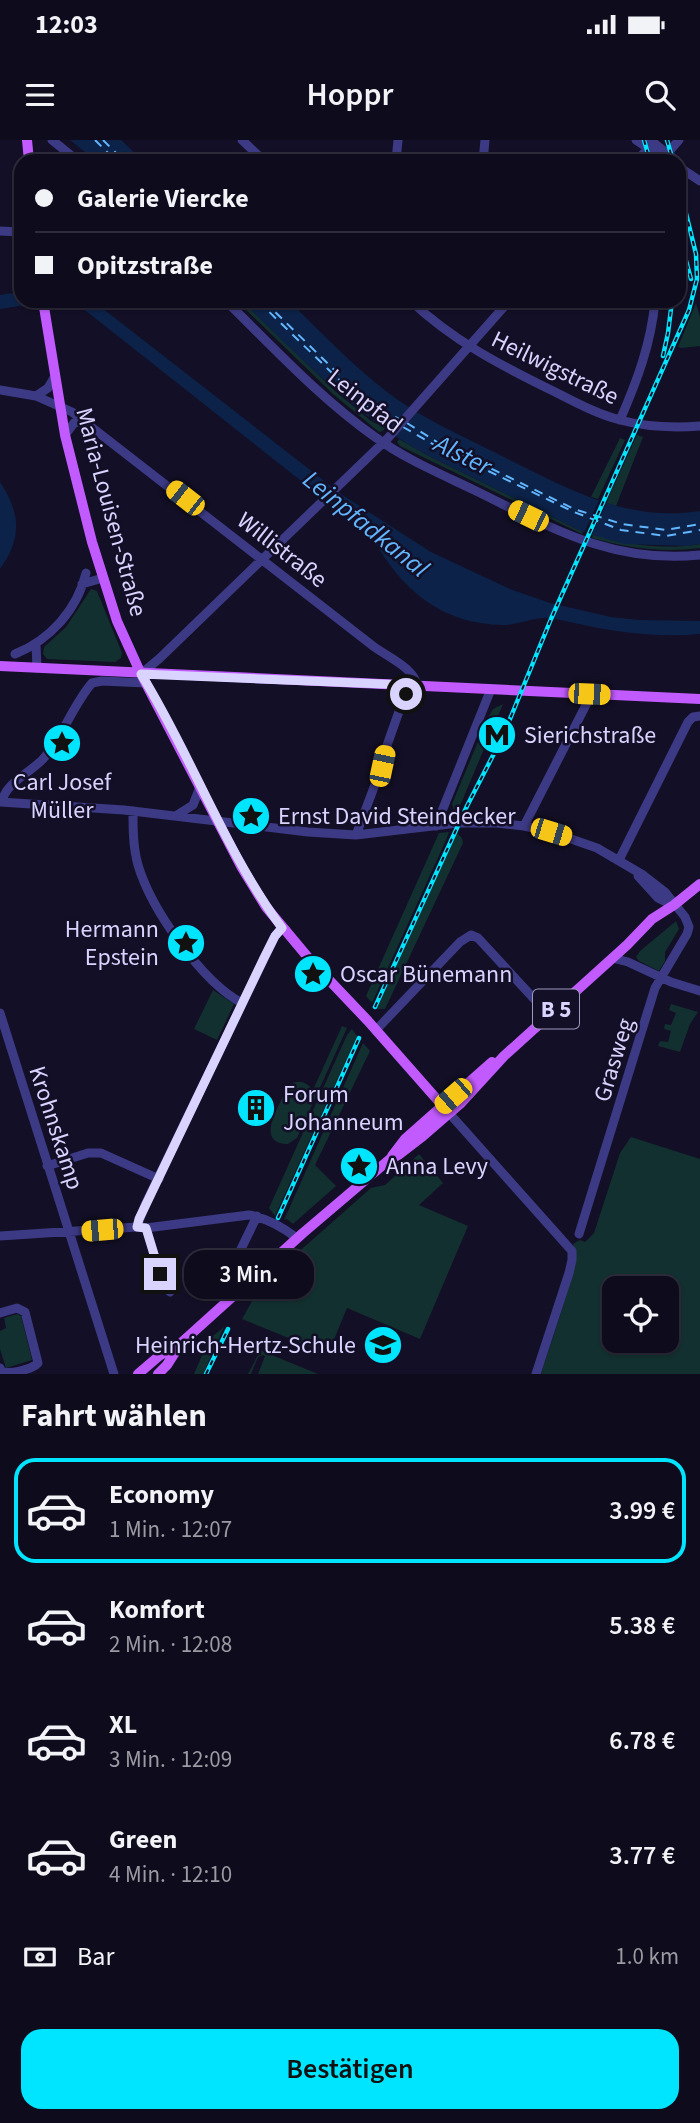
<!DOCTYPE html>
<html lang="de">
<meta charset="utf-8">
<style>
body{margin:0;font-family:"Source Sans 3",sans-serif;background:#171425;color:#f1f3f6;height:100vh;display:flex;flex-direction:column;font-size:26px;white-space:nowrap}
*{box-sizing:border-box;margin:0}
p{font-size:23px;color:#9b9ba3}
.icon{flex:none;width:38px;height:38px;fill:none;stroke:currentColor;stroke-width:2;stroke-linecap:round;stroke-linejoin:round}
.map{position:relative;height:1234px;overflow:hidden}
.sheet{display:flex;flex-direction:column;background:#0e0b1c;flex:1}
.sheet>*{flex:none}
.banner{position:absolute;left:14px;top:14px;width:672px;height:154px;border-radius:21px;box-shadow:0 2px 5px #0004,0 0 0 2px #2e2b3b;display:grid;align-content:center;height:154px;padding:0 21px;background:#0e0b1c}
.fabs{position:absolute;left:602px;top:1136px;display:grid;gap:14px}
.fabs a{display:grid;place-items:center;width:77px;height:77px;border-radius:14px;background:#0e0b1c;box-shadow:0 2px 5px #0004,0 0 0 2px #2e2b3b;font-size:35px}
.end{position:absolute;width:32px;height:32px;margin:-16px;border:9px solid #d9d4ff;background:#111;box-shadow:0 0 0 4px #111}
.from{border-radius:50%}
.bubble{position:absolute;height:49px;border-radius:21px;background:#0e0b1c;box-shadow:0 2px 5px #0004,0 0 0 2px #2e2b3b;font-size:23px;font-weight:600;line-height:49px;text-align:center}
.car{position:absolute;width:21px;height:42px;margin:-21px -10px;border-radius:9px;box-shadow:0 0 5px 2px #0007;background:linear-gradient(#f5c518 24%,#345 0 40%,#f5c518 0 76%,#345 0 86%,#f5c518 0)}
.banner b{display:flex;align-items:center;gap:24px;height:66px;font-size:26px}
.banner b+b{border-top:2px solid #2e2b3b}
.banner i{width:18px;height:18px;background:#f1f3f6}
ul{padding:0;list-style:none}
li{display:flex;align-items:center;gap:21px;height:105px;margin:0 14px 10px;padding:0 7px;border:4px solid transparent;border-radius:21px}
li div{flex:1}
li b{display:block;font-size:26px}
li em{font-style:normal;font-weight:600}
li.selected{border-color:#00e5ff}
li>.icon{width:63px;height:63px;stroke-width:1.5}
h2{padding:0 21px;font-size:32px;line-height:84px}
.pay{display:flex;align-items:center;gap:18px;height:77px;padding:0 21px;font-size:26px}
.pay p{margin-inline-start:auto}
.primary-button{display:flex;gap:14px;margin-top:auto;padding:14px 21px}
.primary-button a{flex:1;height:80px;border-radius:21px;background:#00e5ff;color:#111;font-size:28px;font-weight:600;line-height:80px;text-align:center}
.status{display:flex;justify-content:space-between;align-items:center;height:49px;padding:0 35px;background:#0e0b1c;direction:ltr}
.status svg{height:19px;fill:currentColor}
header{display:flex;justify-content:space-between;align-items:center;height:91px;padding:0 21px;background:#0e0b1c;font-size:32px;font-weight:600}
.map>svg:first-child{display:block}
</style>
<div class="status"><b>12:03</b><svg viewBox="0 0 49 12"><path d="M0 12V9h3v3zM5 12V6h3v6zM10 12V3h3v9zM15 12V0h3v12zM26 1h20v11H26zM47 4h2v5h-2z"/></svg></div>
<header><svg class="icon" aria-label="menu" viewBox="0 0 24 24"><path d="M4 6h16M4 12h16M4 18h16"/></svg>Hoppr<svg class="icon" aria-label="search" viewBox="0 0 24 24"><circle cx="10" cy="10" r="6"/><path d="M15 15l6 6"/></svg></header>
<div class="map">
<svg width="700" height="1234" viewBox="0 0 700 1234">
<rect width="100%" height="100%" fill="#130f26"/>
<path fill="#12302f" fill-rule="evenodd" d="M237,161H242L335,251L371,281L385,288L383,291L379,292L333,254Z
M696,163L700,177V206L682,208L678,207Z
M637,295L643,297L616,366L606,363Z
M620,298L625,300L598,359L591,357Z
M399,299L427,315L583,392L582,394L400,306L397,302Z
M593,394C628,405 664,410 700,404V408C662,413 628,408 592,398Z
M91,449L97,451L122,513L121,518L115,522L47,519L43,514L44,507L66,487Z
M503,564L457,673L454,670L452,664L487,580L493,569Z
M449,692L446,700L372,863L366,856L439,693Z
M457,693L462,698L463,703L385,869H377Z
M676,781L679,789L665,812V821L659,831L639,821L636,817L640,811Z
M213,850L234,864L217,900L194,889Z
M671,864L698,872L690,884L680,912L658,906L660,901L668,902L671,891L664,889L665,884L671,885L676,873L669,870Z
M342,886L347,888L297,998L288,1004C252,1004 282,961 289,945C299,939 306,942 313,950Z
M352,889L357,896L275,1076L269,1068L347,895Z
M363,903L370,911L315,1025L336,1046L293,1084L287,1079L284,1080Z
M631,997L700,1019V1234H541C548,1211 581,1122 573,1104L580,1100L585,1102L594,1093L620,1013ZM614,1148H667V1200H614Z
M419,1014L443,1043L419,1065L468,1086L420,1199L347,1168L328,1214L242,1179L261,1145L371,1048L385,1045Z
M17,1174L21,1176L32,1220L6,1228L0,1209V1191L6,1188L4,1178Z
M224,1187L203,1234H194L209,1199Z
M245,1204L318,1234H258L265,1216L263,1215L258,1217L251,1234H248L259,1213L243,1208Z"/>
<path fill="#0c2248" d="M70,0H121L143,21H96Z
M21,152V161H52L0,169V155Z
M63,161H93L341,354L431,412L510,449L550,463L611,477L639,480L700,481V494C665,497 632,494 598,488C582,485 567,481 551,478C537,476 518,485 503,485C440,484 401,449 372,397L81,167Z
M242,161H289C321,192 352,225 387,252C420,277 458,294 494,312C562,345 623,383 700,371V404L688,406L624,404L583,392L427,315C354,275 301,218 242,161Z
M0,342C21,373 22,399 0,429Z"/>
<path fill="#130f26" d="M600,358L608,360L591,397L583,395Z"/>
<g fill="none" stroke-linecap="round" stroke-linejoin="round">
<path stroke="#62b6ff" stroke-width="2" stroke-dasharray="9 7" stroke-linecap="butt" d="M95,0L116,21
M103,0L124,21
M258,161L366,266L395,283
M264,161L366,261L399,279
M407,283L437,302L574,369L622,384L666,390L700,384
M403,287L436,306L574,372L621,390L666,396L700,390"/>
<path stroke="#3d3a85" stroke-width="9" d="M52,0L78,21
M242,0L264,21
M636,0L667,21
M650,0L677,21
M664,17L679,0
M396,21L398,0
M483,21L485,0
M636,21L651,6
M679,27L700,41
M0,91L21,92
M226,161C274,208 320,258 375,297C405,319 441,334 474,350C550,387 611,424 700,415
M411,161C452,200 500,225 551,250C573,261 596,274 620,280C646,287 673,288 700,286
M0,250L36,256L72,272L373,506C386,516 416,529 417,546
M36,256L48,248L55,236
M620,280C637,241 651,204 655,161
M65,295L74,283L85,281
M82,444L103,438
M36,505L37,528
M15,514C50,500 77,470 86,433
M141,534L160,518L388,298L509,161
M0,662L124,670L308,692L356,695L458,683H497L524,686L551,692L597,708L643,735L665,752L685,777L689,787L687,794L655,848L579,1094
M2,662C5,643 30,633 43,619C63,597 72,566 92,543L102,541L146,543
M133,671C133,689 133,707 138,725C151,769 202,842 242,863
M177,675L193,665L200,647
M436,686L491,549
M524,686L588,561L589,554
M356,695L382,626L385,611L408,546
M619,720L688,582L693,577L700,576
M638,736L658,758L672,765
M612,818L628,822L671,842L700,851
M0,873L114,1234
M376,890L460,802L471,795L478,798L549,875
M449,973L572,1111V1120L569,1133L536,1234
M47,1026L88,1013H101L159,1039
M137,1087L145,1065L275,796L282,788
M146,1088L160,1134L170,1152
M0,1096L137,1087L146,1088L249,1075C266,1078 284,1088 297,1098
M226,1140L257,1076
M0,1173L17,1168L25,1172L38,1223C31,1230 11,1234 2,1232L0,1228"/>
<path stroke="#c25bff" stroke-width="10" d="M27,0L29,21
M43,161L65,295L92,402L117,481L141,534L242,728L266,767L311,821L368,881L449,973
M0,526L700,559
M392,1016L405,999L492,922
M138,1234L159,1216L180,1204L303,1093L390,1019L397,1016L423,996L460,964L504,916L627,805L652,779L674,765L700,744
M158,1234L167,1225L179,1206"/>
<g stroke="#00e5ff" stroke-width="4.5">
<path id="rail" d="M644,0L650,21
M667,0L673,21
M679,95L691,139
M663,216L668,193L672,161
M375,867L467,666L503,596L551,479L689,170L697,139L696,114L679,45
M278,1078L359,898
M206,1234L228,1189"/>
</g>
<use href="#rail" stroke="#130f26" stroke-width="2" stroke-dasharray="5" stroke-linecap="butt"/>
</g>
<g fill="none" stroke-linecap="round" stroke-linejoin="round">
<path stroke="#d9d4ff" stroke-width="9" d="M160,1134L146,1088L137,1087L139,1079L264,818L275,796L282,788C224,710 192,616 141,534L408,545L406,554"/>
</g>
<defs>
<g id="metro-disc" transform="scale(2.0125)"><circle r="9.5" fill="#00e5ff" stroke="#130f26"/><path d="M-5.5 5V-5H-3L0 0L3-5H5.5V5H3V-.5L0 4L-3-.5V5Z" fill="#111"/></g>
<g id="sight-disc" transform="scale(2.0125)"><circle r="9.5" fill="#00e5ff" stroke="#130f26"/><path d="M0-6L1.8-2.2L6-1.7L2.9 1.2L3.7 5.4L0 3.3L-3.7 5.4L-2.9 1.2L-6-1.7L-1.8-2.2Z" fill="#111"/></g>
<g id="building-disc" transform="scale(2.0125)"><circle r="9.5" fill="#00e5ff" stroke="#130f26"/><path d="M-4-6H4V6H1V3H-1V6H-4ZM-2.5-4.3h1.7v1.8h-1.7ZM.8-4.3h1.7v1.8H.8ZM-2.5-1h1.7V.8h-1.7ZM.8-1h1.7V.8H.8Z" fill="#111"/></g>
<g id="school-disc" transform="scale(2.0125)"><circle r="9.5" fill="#00e5ff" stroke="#130f26"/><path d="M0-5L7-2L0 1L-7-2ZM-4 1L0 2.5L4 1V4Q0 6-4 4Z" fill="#111"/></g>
</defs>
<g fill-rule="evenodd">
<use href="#metro-disc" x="497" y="595"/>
<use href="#sight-disc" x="62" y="603"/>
<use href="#sight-disc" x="251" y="676"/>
<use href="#sight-disc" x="186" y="803"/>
<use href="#sight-disc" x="313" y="834"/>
<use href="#building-disc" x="256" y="968"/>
<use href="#sight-disc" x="359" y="1026"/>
<use href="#school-disc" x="383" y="1205"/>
</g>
<g text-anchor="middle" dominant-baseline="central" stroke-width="5" stroke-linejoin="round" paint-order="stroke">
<rect fill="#130f26" stroke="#9e99be" stroke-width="2" x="533" y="849.5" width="46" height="39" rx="5"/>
<g font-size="23" font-weight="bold" fill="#d9d4ff">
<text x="556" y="869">B 5</text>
</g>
<g font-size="24" fill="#d9d4ff" stroke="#130f26">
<text transform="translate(555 228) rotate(26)">Heilwigstraße</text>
<text transform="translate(365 261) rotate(38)">Leinpfad</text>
<text transform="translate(111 372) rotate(75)">Maria-Louisen-Straße</text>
<text transform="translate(282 410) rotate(38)">Willistraße</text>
<text transform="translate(614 920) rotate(-73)">Grasweg</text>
<text transform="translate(56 988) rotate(72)">Krohnskamp</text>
</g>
<g font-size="24" fill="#d9d4ff" stroke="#130f26" text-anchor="start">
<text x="524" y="595">Sierichstraße</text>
<text x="62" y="642" text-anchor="middle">Carl Josef<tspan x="62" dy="28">Müller</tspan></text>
<text x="278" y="676">Ernst David Steindecker</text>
<text x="159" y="789" text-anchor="end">Hermann<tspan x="159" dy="28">Epstein</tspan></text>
<text x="340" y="834">Oscar Bünemann</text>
<text x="283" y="954">Forum<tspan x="283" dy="28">Johanneum</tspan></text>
<text x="386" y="1026">Anna Levy</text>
<text x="356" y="1205" text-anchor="end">Heinrich-Hertz-Schule</text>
</g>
<g font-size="26" font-style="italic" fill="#62b6ff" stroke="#130f26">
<text transform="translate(463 315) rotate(26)">Alster</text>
<text transform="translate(366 384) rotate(39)">Leinpfadkanal</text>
</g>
</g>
</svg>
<div class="fabs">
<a><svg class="icon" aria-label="locate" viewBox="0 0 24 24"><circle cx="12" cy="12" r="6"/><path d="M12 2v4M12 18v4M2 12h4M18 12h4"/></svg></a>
</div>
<i class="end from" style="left:406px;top:554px"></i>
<i class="end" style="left:160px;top:1134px"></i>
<div class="bubble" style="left:184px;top:1110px;width:130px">3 Min.</div>
<i class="car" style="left:185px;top:358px;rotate:308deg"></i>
<i class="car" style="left:528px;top:376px;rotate:296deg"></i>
<i class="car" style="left:589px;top:554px;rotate:92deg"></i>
<i class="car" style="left:382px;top:626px;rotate:12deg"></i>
<i class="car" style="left:551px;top:692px;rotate:107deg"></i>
<i class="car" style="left:453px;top:956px;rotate:229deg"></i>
<i class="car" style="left:102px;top:1090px;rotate:265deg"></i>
<div class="banner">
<b><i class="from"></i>Galerie Viercke</b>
<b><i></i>Opitzstraße</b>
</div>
</div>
<section class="sheet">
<h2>Fahrt wählen</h2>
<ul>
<li class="selected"><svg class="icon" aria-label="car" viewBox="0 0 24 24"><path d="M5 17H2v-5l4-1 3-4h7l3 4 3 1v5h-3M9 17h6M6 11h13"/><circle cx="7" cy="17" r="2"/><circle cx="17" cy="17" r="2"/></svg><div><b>Economy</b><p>1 Min. · 12:07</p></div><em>3.99 €</em></li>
<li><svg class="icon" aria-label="car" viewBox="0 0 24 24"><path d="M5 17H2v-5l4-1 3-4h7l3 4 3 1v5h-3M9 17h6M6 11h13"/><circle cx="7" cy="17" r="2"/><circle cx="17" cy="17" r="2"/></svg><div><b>Komfort</b><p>2 Min. · 12:08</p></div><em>5.38 €</em></li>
<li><svg class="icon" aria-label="car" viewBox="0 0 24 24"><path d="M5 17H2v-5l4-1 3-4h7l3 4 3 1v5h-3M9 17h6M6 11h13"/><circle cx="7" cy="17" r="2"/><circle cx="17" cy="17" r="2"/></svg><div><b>XL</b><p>3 Min. · 12:09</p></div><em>6.78 €</em></li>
<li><svg class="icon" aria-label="car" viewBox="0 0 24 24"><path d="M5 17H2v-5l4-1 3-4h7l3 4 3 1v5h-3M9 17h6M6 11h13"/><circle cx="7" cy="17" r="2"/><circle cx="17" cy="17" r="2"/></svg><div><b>Green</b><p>4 Min. · 12:10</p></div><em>3.77 €</em></li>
</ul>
<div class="pay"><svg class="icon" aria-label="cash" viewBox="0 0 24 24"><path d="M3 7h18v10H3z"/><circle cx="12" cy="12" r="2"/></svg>Bar<p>1.0 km</p></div>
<div class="primary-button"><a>Bestätigen</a></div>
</section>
